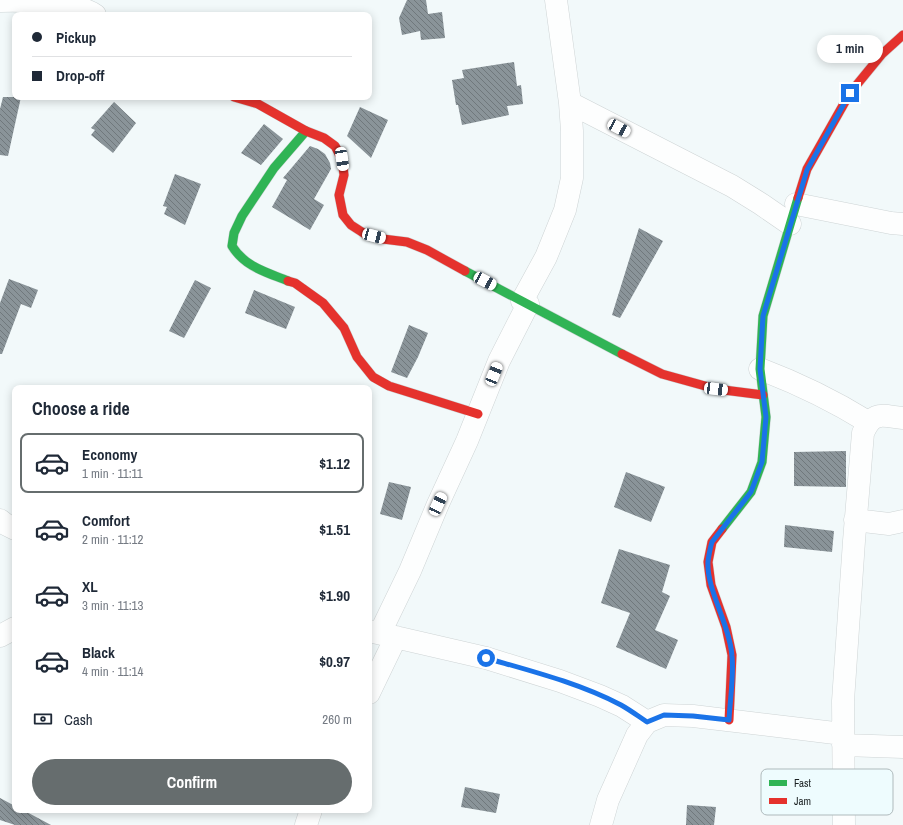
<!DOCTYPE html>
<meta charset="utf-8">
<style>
body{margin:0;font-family:"Archivo Narrow",sans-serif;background:#f6f6f7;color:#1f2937;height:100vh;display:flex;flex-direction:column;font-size:15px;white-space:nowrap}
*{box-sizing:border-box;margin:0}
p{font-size:13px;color:#747a83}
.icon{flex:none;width:22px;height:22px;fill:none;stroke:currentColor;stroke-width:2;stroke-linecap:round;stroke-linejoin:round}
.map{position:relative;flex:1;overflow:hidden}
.side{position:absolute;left:12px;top:385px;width:360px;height:428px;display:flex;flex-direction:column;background:#fff;border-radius:8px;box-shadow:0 2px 10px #0003}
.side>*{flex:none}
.guide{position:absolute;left:12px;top:12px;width:360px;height:88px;border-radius:8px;box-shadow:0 2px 10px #0003;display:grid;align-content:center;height:88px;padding:0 20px;background:#fff}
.end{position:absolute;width:18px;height:18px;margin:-9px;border:5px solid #1a73e8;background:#fff;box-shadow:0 0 0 2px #fff}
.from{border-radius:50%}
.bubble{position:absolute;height:28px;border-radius:14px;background:#fff;box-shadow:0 2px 10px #0003;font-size:13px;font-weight:700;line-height:28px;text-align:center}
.car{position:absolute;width:12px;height:24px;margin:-12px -6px;border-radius:5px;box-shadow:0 0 3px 1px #0007;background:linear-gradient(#fff 24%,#345 0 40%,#fff 0 76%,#345 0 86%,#fff 0)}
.guide b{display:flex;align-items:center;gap:14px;height:38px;font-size:15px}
.guide b+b{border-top:1px solid #e0e1e3}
.guide i{width:10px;height:10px;background:#1f2937}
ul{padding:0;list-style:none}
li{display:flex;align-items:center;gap:12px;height:60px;margin:0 8px 6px;padding:0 12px;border:2px solid transparent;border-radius:8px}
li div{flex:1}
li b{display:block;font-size:15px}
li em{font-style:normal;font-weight:700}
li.selected{border-color:#666d6e}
li>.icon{width:36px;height:36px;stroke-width:1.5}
h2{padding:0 20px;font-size:18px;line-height:48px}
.pay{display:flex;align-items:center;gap:10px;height:44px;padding:0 20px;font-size:15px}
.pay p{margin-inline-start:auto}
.button{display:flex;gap:8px;margin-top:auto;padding:8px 20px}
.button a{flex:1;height:46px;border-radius:24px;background:#666d6e;color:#fff;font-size:16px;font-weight:700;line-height:46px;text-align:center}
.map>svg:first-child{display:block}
</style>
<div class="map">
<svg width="903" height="825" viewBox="0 0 903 825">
<defs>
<pattern id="building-back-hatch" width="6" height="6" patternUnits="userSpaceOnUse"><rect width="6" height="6" fill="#8a9499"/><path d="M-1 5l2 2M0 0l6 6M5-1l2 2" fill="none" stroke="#70787c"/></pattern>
</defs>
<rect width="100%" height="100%" fill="#f2f9fa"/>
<path fill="url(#building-back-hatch)" d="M407,0H426L428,14L442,12L445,38L421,40L420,31L402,35L399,18Z
M514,62L517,86L521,85L523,104L507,106L509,115L462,125L458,105H456L452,80L464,78L462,70Z
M3,97H21L8,156L0,155V109Z
M114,102L136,123L113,153L91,135L95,130L91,128Z
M360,107L388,120L371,158L347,136Z
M264,124L283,139L261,165L241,153Z
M310,146L318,149L325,154L330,163L331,169L314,199L324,205L310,230L272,207L287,180L283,178Z
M175,174L201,184L185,225L164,214L167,207L163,206Z
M639,228L663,241L620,318L612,315Z
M9,279L38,290L31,308L21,304L2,354H0V303Z
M195,280L211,288L184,338L169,331Z
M254,290L295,307L286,329L245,313Z
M409,325L428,333L418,357L407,378L391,372Z
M846,451V487L794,486V452Z
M626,472L665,487L651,522L614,507Z
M389,482L411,487L402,520L380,514Z
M785,525L834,531L832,552L784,547Z
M619,549L670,565L662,592L670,596L655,630L678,640L666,669L616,647L630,613L601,603Z
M465,787L500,794L496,813L461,807Z
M0,798L15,806V810H23L51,825H15L0,820Z
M687,805L716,807L714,825H686Z"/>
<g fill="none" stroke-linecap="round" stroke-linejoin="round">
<g stroke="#ced4d5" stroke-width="23">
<path id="street" d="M0,1C22,0 78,2 95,15
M570,103L732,186L761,204L790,224
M796,204L891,223L903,224
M522,301L546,257L565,210L572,178V131L570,103L556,0
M760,369C797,383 834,401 868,422
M0,520L5,524L15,529
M855,520L889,524L903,521
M369,631L486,658L560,681L600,696L622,706L647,722
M380,633L410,571L438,504L467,441L499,361L528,304
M0,636L15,628
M369,693L396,637
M843,745L903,747
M306,825L311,810
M601,825L608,800L625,762L637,735L647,722L664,715L693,716L843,734
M844,825L843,701L854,541L863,433C873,410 882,416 903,418"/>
</g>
<g stroke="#ced4d5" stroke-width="10">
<path id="fast" d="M465,271L622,354
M288,281C266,272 245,267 232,246L234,233L242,216L274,168L306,131
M722,529L751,492L762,462L766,417L760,369L763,316L798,198"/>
</g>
<g stroke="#ced4d5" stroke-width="10">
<path id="jam" d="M234,97L258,104L306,131L324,138L335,146L342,159L344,175L339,195L343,215L351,225L365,234L383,239L407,242L427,250L465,271
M798,198L807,169L850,93L882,54L903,35
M288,281L295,283L323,303L344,328L357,357L373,377L389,386L478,414
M622,354L662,374L716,389L763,395
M722,529L712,542L708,562L711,585L726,627L732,655L729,720"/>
</g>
<use href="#street" stroke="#fdfefe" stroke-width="22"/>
<use href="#fast" stroke="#30b455" stroke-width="9"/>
<use href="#jam" stroke="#e5322d" stroke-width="9"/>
</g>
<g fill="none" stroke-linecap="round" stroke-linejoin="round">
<path stroke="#1a73e8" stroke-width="5" d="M486,658C531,671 579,683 621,705C630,710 638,716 647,722L664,715L693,716L729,720C730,699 734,677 732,656C730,625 706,589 708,561C709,555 710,548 712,542L751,492L762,462L766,417L760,369L763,316L807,170L850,93"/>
</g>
<rect x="761" y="769" width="132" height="46" rx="6" fill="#eefcfe" stroke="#afbabc" stroke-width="1"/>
<rect x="769" y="780" width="18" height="6" fill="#30b455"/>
<rect x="769" y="798" width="18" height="6" fill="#e5322d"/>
<g font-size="11" fill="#1b2122">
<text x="794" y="787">Fast</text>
<text x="794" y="805">Jam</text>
</g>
</svg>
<i class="end from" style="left:486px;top:658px"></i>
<i class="end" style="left:850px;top:93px"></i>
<div class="bubble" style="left:817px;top:35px;width:66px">1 min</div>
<i class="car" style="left:619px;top:128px;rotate:118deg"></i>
<i class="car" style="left:342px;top:159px;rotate:171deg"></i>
<i class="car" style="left:374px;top:236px;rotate:105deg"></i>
<i class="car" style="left:485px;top:281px;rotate:118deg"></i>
<i class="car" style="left:494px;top:374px;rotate:22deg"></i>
<i class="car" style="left:716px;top:389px;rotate:97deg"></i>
<i class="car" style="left:438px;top:504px;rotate:25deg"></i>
<div class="guide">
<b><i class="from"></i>Pickup</b>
<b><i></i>Drop-off</b>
</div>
<section class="side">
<h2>Choose a ride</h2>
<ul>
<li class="selected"><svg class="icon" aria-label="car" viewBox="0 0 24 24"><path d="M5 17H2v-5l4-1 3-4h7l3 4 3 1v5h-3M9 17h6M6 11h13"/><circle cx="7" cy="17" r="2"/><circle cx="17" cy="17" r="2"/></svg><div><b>Economy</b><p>1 min · 11:11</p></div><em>$1.12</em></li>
<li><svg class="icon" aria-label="car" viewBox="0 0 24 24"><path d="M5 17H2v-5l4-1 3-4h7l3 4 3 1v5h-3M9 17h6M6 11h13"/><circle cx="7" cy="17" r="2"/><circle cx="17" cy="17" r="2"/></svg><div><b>Comfort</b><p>2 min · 11:12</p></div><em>$1.51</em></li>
<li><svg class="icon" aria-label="car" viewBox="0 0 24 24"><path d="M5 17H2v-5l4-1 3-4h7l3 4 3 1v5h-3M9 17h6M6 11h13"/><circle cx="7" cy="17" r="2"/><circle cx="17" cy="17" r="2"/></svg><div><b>XL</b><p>3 min · 11:13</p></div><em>$1.90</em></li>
<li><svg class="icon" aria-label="car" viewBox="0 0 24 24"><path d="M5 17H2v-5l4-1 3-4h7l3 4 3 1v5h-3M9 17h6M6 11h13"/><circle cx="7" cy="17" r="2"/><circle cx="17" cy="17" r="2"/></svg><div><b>Black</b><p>4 min · 11:14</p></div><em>$0.97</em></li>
</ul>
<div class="pay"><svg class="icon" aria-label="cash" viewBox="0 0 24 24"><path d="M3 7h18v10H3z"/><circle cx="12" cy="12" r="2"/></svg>Cash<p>260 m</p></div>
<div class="button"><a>Confirm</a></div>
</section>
</div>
